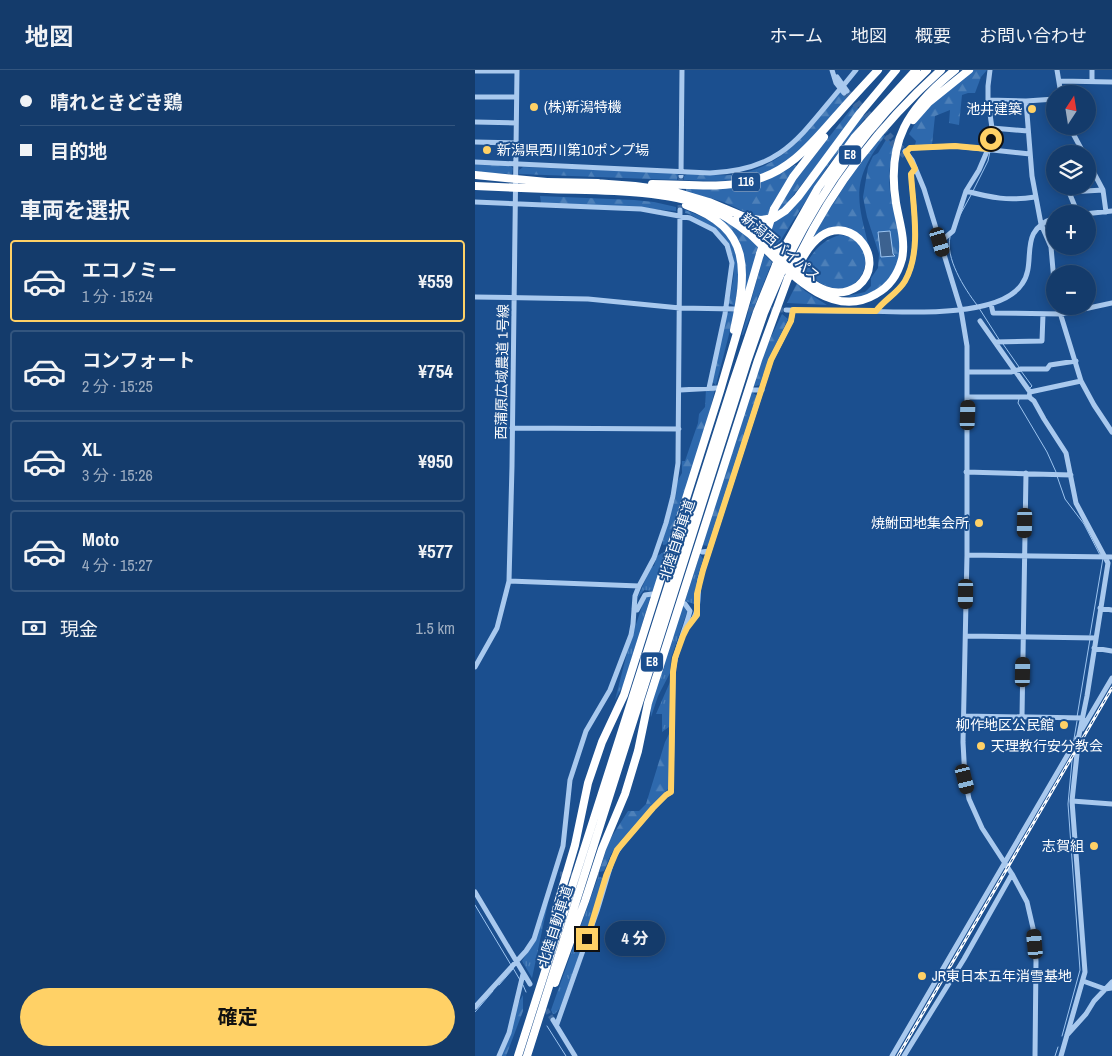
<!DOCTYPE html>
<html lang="ja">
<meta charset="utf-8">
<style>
body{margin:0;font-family:"Archivo Narrow","Noto Sans JP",sans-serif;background:#1d4271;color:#f1f3f6;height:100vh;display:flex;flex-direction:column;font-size:19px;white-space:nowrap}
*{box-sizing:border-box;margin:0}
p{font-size:16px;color:#9dadc1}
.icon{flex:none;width:28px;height:28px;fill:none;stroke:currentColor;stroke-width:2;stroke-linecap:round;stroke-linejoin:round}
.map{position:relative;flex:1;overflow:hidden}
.side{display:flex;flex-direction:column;background:#143b6b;width:475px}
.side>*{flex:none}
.hud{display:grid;align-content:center;height:110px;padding:0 20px;background:#143b6b}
.needle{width:32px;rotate:12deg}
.fabs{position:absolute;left:571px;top:15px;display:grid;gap:10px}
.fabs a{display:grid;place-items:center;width:50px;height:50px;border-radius:50%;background:#143b6b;box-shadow:0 2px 12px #0003,0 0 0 1px #33557e;font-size:25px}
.end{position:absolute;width:22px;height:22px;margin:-11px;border:6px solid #ffd166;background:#111;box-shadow:0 0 0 2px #111}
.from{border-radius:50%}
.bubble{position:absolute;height:35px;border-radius:18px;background:#143b6b;box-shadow:0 2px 12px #0003,0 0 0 1px #33557e;font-size:16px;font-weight:700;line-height:35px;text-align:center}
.car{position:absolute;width:15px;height:30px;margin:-15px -8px;border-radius:6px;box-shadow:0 0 4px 1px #0007;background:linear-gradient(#222 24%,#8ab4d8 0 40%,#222 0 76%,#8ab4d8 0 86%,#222 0)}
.hud b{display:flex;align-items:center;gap:18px;height:48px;font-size:19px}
.hud b+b{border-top:1px solid #33557e}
.hud i{width:12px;height:12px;background:#f1f3f6}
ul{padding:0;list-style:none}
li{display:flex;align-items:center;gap:15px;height:82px;margin:0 10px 8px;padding:0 10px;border:2px solid #33557e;border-radius:5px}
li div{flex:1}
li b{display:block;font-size:19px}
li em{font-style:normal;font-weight:700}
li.on{border-color:#ffd166}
li>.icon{width:45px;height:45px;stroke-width:1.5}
h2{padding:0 20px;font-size:22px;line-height:60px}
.pay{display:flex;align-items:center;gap:12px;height:55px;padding:0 20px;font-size:19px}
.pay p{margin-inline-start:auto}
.cta{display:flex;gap:10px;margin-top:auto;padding:10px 20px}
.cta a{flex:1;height:58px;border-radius:30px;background:#ffd166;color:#111;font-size:20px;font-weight:700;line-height:58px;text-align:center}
header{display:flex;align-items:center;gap:30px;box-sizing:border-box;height:70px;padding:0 25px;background:#143b6b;border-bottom:1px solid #33557e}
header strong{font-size:24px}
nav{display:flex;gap:28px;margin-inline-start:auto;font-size:18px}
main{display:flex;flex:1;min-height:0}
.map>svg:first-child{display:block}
</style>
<header>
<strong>地図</strong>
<nav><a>ホーム</a><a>地図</a><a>概要</a><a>お問い合わせ</a></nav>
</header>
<main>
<section class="side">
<div class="hud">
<b><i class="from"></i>晴れときどき鶏</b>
<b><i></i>目的地</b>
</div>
<h2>車両を選択</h2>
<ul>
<li class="on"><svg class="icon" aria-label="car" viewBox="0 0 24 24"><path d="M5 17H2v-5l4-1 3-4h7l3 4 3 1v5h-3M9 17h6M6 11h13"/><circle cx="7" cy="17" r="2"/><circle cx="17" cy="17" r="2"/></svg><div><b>エコノミー</b><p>1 分 · 15:24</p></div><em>¥559</em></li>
<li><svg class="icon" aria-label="car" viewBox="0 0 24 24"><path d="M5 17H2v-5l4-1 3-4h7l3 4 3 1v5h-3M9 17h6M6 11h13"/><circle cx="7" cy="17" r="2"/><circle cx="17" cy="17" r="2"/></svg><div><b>コンフォート</b><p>2 分 · 15:25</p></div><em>¥754</em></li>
<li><svg class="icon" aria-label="car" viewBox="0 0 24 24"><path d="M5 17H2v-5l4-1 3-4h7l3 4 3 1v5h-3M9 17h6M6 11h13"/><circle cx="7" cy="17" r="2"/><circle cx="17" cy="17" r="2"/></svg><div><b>XL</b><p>3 分 · 15:26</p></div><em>¥950</em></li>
<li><svg class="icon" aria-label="car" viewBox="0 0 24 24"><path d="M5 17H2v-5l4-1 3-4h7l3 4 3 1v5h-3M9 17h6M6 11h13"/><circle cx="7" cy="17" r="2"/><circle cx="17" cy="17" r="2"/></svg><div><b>Moto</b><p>4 分 · 15:27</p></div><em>¥577</em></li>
</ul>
<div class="pay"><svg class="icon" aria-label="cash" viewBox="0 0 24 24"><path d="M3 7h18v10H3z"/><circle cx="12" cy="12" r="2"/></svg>現金<p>1.5 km</p></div>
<div class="cta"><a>確定</a></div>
</section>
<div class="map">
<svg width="637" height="986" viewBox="0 0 637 986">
<defs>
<pattern id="grass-tufts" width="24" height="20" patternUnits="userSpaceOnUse" patternTransform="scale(1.25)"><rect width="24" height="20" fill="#2e69ad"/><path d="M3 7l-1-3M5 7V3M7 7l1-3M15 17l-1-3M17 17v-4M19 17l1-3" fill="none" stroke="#4d80b9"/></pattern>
<pattern id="forest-firs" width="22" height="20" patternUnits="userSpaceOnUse" patternTransform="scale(1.25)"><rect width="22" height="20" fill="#2e69ad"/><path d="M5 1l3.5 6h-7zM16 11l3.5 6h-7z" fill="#4d80b9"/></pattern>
</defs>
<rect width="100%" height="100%" fill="#1b4f8f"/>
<path fill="url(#grass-tufts)" d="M189,482L191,483L178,521L169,520L162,529L176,497L179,496L182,486Z
M225,484L228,489L222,509L219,534L210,531Z
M176,525L148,616L140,630L153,579L170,527Z
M208,535L212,542L196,588L195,603L183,626L176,647V637L181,619Z
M195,612L194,657L187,662V644H181Z
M123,807H126L128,810L111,866L85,938L80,944H78L76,940Z
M73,833L57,908L47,891L58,874Z"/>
<path fill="url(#forest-firs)" d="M497,0H512L506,7L500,23H493L487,25L484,55L474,53L475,40L460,46L457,75H440L441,71L434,64L444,47L461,29Z
M365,22L370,23L373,27C350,54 327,88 293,102C266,113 237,111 209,110V106L212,104C226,104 241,106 255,105C308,100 334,60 365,22Z
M379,35L385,40L309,137L301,143L313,120Z
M388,43L391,47L353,96L302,176L292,169L298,151L309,145Z
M408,64L410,66C376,111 381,128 395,180L383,164L359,157L352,159L340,166L339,165C360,129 382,96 408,64Z
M412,68L419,75C414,93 413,111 416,129C417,134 419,139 420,144C428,175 429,204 398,222C391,226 379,229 372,226L390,222L396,216V208L403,198L404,184L392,147L388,127L393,97L398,86L403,83Z
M0,94L34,95L38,98L37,104L0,102Z
M320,95L323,97L301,128L292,146C272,147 260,135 242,130C232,127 221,125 211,123V118C256,118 281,120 320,95Z
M48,97L202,103L203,105L202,110L44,104V100Z
M65,126L159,130L179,132L201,137V141L167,138L66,133Z
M210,140C267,160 267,182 260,236L253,233C263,196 264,172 227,152C222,148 216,144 210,143Z
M233,143C252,148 268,163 283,176L269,232L267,230C272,185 273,169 233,143Z
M365,165C410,168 390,237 347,214C340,210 334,204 328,199C337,183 346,170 365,165Z
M289,184L297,192L268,265L267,264Z
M322,213L330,221L352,235L312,233Z
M260,241L241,315L236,311L252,243Z
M307,244L313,249L294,289L285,315L276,317L286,288Z
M231,319H240L230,361L193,474L188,475L187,468L201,426L202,412L207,403V391H210L223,353L224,344L230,337Z
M276,321L282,326L233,476L227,475Z
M195,662L193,719L144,773L136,784L129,801L124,802L134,771L153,741H164L171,734L190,672Z
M48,925V941L31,986H26L44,932Z"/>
<path fill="#3c6290" stroke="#9cc4f0" d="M415,161L418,184L420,186L406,187L403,162Z"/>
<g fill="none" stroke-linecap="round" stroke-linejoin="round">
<path stroke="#9cc4f0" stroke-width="1" d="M516,31L517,40
M498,121L513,91L515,81
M485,145L496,125
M475,167C470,188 489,218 502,235
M504,238L525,271
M528,274L544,297
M546,301L557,316L554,319
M544,329L543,333L572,382L581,402
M582,406L590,429L609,454L625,485
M615,565L628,488
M602,647L615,569
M599,669L602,651
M0,835L36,895
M38,898L45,910
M24,915L38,899
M48,915L51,922
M0,942L18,921
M72,956L91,986
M587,966L605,900L593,734L598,680
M580,986L583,977"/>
<path stroke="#3d69a0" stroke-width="5" stroke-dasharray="5 2.5" stroke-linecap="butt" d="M372,21L430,81
M369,23L431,88
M205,140L206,106
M266,239L311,240
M85,804L124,805
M67,933L78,950"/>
<path stroke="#a9c9ee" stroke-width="5" d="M357,0L361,13L369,23
M582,0L586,24
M0,1H42
M362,7L372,21
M585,11L637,12
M617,11V0
M368,16L381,0
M0,27H41
M580,29L551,31L557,106L566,154L576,177L580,223
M513,30L551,31
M0,52L41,53
M594,56L609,84
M517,58L553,61
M0,72L40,73
M430,81L437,90L449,119L486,240L492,276V485L488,672L490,709L494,729L507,758L537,804L552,832L558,858L561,891L560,986
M431,82L435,78L480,76L555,84
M612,90L628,120L631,142
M0,92L235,103C306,100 323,69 365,19
M206,106L207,0
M491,121C517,128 533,131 560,127
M0,132L166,139L215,148L239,160L252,175L257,193L250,244L234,318
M603,144L594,122L628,120
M609,144L637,141
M465,172L478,161L491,121L504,100L513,79L517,58L513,30V16L515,0
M0,227L113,229L205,238L260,239
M516,234L518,243L586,244L637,233
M583,236L606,311L619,335L637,362
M311,240C336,241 362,241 387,241C425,242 524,249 547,214C563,192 541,160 580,148
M401,241C409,230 423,223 430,211C447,181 438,137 436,104L440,99
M505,251L555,322L554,327
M520,272L567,271L568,244
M493,302H536L546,299H572L575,295L601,291
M205,320L242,318
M278,320H287
M555,322L606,311
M493,327H554L559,331L569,349L591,383L601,433L633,493L612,626L604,665L597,731L610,902L586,986
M37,358L204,359
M491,402L596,405
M227,482L234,481
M492,485L637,487
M34,511L164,516
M625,538L637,540
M159,539L162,540L170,525L177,524
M211,558C227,543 221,529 225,509L296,290L316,251L318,240
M491,566L621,568
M619,578L637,581
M0,597L22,558L34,511L37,396L42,0
M489,646L608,648
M547,647L551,403
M607,659L637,608
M597,731L637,734
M0,822L55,914
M608,911L630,919L637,918
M0,937L51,881L59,869L88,776L95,710L111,661L135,620L156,565L158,554L160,526L164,516L179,488L191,453L198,426L203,393L205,140
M78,950L100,986
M82,954L122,841L138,788L147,774L178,738L191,725L196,722L198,602C200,580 210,561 215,541L210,534
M592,965L611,944L619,931L637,912
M24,986L34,963L48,904
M417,986L603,667
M429,986L489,889L537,804"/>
<path stroke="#fff" stroke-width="8" d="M438,50L453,33L494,0
M72,112L123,113
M120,113L160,116L197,121L234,132L272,148L286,150L299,148L310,141L323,127L385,43L421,0
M177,114C210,114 245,119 276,111C315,102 337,73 362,45C375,30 389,15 403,0
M72,119C120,121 185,119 230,136C246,143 261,153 275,164C307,193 352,253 401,224C414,217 423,204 427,189C431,170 424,151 421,133C411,71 433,38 480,0
M211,135C277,159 272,200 259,260
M299,139L318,107L349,67
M262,147C281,161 297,177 314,192C325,202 336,215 350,220C361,224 373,223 383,216C413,191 378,144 346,166C336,173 330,183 325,193
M309,178L343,118L379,68L441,0
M315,184C350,114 395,53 452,0
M325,184C360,113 408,52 466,0
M68,895L82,836L100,775L113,713L127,672L149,625L245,321L285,184
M80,913L110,831L127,779L150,724L163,681L173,633L283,290L313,208
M43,986L258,313L282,242L301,195
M52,986L272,292L289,243L307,201"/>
<g stroke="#fff" stroke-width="3">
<path id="rail" d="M423,986L637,618"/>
</g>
<use href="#rail" stroke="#1b4f8f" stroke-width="1" stroke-dasharray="4" stroke-linecap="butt"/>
<path stroke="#fff" stroke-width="8" d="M0,105L72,112
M0,116L72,119
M285,184L299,139
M301,195L309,178
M307,201L315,184
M313,208L322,191"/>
</g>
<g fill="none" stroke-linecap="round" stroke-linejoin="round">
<path stroke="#ffd166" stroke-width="6" d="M112,869L131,806L142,780L178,738L191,725L196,722L198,602L200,588L208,566L212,558L222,545V524L228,500L296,290L316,251L318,240L401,241C409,230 423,223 430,211C447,181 438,137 436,104L440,99L431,82L435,78L480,76L513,79L516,69"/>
</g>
<g fill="#ffd166" stroke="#1b4f8f" stroke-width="2">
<circle cx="59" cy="37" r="5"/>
<circle cx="557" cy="39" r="5"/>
<circle cx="12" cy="80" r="5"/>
<circle cx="504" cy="453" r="5"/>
<circle cx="589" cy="655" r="5"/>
<circle cx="506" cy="676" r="5"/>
<circle cx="619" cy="776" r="5"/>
<circle cx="447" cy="906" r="5"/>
</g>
<g text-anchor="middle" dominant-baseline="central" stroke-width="4" stroke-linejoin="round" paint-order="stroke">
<g fill="#1b4f8f" stroke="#bbcadd" stroke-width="1">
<rect x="364" y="75.5" width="22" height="19" rx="4"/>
<rect x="257" y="102.5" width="28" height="19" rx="4"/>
<rect x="166" y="582.5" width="22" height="19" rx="4"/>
</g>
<g font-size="12" font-weight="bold" fill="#fff">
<text x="375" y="85">E8</text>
<text x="271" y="112">116</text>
<text x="177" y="592">E8</text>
</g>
<g font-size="14" fill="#fff" stroke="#1b4f8f" text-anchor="start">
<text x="69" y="37">(株)新潟特機</text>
<text x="547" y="39" text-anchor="end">池井建築</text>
<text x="22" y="80">新潟県西川第10ポンプ場</text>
<text x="494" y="453" text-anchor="end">焼鮒団地集会所</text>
<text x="579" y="655" text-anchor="end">柳作地区公民館</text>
<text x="516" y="676">天理教行安分教会</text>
<text x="609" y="776" text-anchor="end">志賀組</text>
<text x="457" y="906">JR東日本五年消雪基地</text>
</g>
<g font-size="14" fill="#fff" stroke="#1b4f8f">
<text transform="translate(306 177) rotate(40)">新潟西バイパス</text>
<text transform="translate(27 302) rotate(-89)">西蒲原広域農道 1号線</text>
<text transform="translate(202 470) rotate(-72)">北陸自動車道</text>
<text transform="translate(80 856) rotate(-72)">北陸自動車道</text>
</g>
</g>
</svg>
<div class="fabs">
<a><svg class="needle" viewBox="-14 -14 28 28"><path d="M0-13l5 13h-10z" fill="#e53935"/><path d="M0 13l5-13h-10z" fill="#9dadc1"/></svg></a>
<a><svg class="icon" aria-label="layers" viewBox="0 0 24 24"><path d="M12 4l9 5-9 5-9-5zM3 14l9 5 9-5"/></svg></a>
<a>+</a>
<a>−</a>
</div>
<i class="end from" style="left:516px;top:69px"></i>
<i class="end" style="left:112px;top:869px"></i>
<div class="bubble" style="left:130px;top:851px;width:60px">4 分</div>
<i class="car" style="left:465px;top:172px;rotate:163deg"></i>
<i class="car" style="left:493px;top:345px;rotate:2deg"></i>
<i class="car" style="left:550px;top:453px;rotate:181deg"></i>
<i class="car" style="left:491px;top:524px;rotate:181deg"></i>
<i class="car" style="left:548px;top:602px;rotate:1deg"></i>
<i class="car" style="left:490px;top:709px;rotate:166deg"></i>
<i class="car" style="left:560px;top:874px;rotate:355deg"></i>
</div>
</main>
